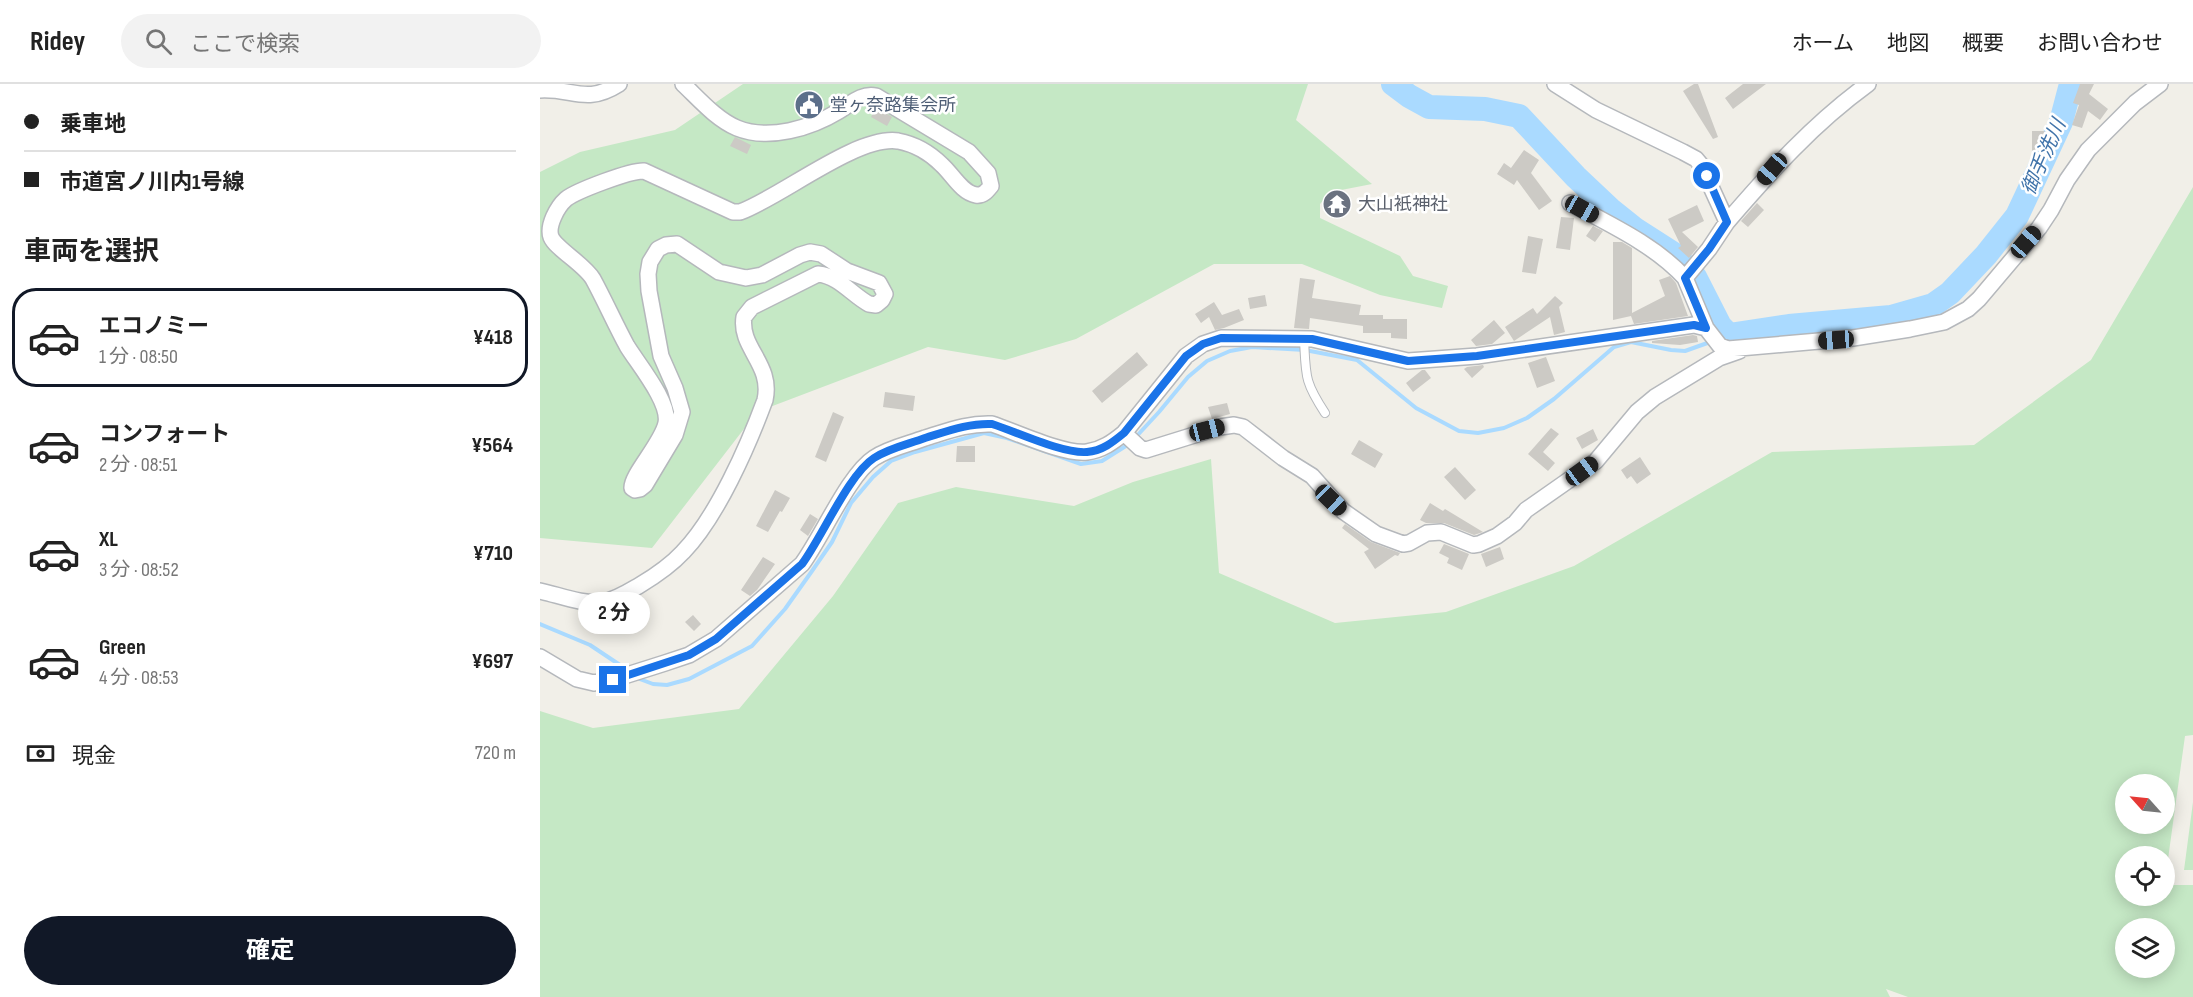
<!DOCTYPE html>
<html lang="ja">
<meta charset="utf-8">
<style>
body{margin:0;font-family:"Sofia Sans Condensed","Noto Sans JP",sans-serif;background:#f2f2f2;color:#222;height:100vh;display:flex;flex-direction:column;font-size:22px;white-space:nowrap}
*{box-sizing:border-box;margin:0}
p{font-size:20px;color:#767676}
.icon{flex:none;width:33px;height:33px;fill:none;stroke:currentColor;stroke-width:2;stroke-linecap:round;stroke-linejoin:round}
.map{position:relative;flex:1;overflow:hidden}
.details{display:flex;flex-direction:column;background:#fff;width:540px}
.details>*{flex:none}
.hud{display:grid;align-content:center;height:132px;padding:0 24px;background:#fff}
.needle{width:39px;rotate:297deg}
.fabs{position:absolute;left:1575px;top:690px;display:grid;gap:12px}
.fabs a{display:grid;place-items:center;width:60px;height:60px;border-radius:50%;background:#fff;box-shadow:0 3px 15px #0003;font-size:30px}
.end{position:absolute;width:27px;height:27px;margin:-14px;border:8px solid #1a73e8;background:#fff;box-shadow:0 0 0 3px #fff}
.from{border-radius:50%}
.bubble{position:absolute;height:42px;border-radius:21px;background:#fff;box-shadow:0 3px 15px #0003;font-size:20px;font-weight:700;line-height:42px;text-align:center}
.car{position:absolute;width:18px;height:36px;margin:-18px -9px;border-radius:8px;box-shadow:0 0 4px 2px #0007;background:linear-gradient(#222 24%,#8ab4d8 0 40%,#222 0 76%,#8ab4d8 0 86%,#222 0)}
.hud b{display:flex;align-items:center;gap:21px;height:57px;font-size:22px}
.hud b+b{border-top:2px solid #e0e0e0}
.hud i{width:15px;height:15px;background:#222}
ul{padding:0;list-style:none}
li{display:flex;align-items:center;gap:18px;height:99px;margin:0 12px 9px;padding:0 12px;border:3px solid transparent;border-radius:24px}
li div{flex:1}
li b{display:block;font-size:22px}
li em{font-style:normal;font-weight:700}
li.current{border-color:#111827}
li>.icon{width:54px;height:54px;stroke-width:1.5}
h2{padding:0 24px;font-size:27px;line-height:72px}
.pay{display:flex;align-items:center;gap:15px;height:66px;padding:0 24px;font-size:22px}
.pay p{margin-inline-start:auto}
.button{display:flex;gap:12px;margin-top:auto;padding:12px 24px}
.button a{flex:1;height:69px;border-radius:36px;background:#111827;color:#fff;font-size:24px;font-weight:700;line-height:69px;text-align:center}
header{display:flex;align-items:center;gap:36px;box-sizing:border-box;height:84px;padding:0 30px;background:#fff;border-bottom:2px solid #e0e0e0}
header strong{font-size:28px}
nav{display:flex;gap:33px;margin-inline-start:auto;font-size:21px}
.search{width:420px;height:54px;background:#f2f2f2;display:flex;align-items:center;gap:15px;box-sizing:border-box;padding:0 21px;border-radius:33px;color:#767676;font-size:22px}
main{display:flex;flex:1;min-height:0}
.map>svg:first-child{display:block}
</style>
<header>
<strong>Ridey</strong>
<div class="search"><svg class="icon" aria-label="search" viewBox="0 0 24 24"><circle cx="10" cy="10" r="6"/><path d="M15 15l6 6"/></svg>ここで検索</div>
<nav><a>ホーム</a><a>地図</a><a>概要</a><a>お問い合わせ</a></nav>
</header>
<main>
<section class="details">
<div class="hud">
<b><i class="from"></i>乗車地</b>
<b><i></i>市道宮ノ川内1号線</b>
</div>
<h2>車両を選択</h2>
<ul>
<li class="current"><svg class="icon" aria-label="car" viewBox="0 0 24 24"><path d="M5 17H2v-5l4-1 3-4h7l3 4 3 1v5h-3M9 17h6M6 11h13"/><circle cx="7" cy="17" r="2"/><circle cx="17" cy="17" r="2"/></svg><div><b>エコノミー</b><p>1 分 · 08:50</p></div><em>¥418</em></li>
<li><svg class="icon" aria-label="car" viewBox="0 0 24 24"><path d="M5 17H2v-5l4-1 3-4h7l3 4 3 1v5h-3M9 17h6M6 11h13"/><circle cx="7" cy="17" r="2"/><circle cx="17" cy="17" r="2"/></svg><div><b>コンフォート</b><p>2 分 · 08:51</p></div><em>¥564</em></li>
<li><svg class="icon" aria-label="car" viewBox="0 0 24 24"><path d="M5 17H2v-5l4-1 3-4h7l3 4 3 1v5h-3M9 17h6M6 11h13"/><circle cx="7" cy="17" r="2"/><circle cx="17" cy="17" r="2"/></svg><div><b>XL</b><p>3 分 · 08:52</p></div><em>¥710</em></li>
<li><svg class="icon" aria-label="car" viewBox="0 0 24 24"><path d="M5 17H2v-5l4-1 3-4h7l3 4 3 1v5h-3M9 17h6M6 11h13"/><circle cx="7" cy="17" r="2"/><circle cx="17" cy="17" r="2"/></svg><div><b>Green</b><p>4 分 · 08:53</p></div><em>¥697</em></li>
</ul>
<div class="pay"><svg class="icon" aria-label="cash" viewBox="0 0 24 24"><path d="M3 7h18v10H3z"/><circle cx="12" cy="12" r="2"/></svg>現金<p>720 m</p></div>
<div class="button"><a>確定</a></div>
</section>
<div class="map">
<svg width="1653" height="913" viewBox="0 0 1653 913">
<rect width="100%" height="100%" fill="#f1efe8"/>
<path fill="#c5e8c5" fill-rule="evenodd" d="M203,0H768L756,36L832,100L791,108L780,120V134L860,172L873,192L908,202L902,224L840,211L762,180H674L536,255L465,276L388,263L217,328L112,464L0,454V88L40,68L135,46Z
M1653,103V651L1645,652L1625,797L1624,772H1586V812H1624L1625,801H1653V913H1368L1346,905L1350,913H0V627L53,644L199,625L293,512L358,419L416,403L534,422L593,398L671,375L679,489L795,539L906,528L1034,482L1232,368L1434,361L1551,276ZM1624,700V740H1586V700ZM1624,844V884H1586V844Z
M1653,718V786H1644Z"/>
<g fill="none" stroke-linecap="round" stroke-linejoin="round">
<path stroke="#aadaff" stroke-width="4" d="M1180,255L1189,251
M594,355L619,328L648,293L667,277L690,267L712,263L765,266L817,276L876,324L919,347L938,349L964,344L987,334L1014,315L1074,263L1091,258L1131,266L1145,267L1173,257
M0,540L50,561L86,585
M97,594L113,600L127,601L149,595L212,562L245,525L272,487L292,458L311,419L333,393L351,377L375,368L444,349L467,354L541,380L562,377L589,360"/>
<path stroke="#aadaff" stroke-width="24" d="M853,0L869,12L889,23L945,25L979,32L1036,93L1070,125L1095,145L1134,170L1155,193L1180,242L1189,251L1249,242L1351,233L1393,221L1410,209L1446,171L1477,132L1521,38L1531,0"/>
</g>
<path fill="#cccac5" d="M1154,0H1158L1178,53L1173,55L1143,7Z
M1203,0H1226L1193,25L1185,14Z
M1540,0H1554L1549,10L1568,25L1560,36L1548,27L1542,44L1532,41L1539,21L1533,19Z
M336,23L352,33L347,42L331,33Z
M1492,47H1505L1493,78H1492Z
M195,53L211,61L207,70L190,62Z
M984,66L999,76L991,89L1012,117L999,126L977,96L974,101L957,90L964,79L971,84Z
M1217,119L1224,126L1208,143L1201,137Z
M1157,121L1164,137L1142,148L1158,163L1149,174L1138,164L1141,162L1128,135Z
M1021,133L1034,134L1030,166L1016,164Z
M1053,142L1063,147L1055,158L1046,152Z
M988,152L1003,155L996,190L982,188Z
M1073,158H1082L1092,164V229L1125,212L1119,196L1130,192L1136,199L1148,232L1094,240L1091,232L1073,236Z
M760,194L775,196L772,214L821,221L819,231H843V235H867V255L851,254V249H823V242L770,234L769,245L754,244Z
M725,211L727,222L710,225L708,214Z
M1015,212L1023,219L1019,223L1025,248L1014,251L1010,233L974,257L965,243L993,224L997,230Z
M674,218L682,231L699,225L704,236L684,244L675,246L669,233L661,239L655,230Z
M954,236L965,249L952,260L936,262L931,256Z
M1153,251L1157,252L1158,258L1140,261L1112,259V257Z
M597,268L608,281L562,319L552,307Z
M1006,273L1015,297L997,304L988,279Z
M943,281L944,283L932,294L924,285L927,283Z
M882,286H885L891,294L873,308L866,299Z
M345,308L375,312L373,327L343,323Z
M687,319L690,330L672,335L668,323Z
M293,328L304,333L286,378L275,373Z
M1011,344L1019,350L1003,368L1015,379L1008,387L988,370Z
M1053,345L1058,356L1042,365L1036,354Z
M819,356L843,370L835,384L811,370Z
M417,362H435V378H416Z
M1100,373L1111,390L1097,400L1091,392L1087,395L1081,386Z
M915,383L936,406L925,416L904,393Z
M235,406L250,414L242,428L240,427L228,448L216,442Z
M890,419L903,427L905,425L943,448L934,451L904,439H886L880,436Z
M270,430L278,435L268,452L260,446Z
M805,440L831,458L860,469L858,472L855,471L835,485L824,468L829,465L802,444Z
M904,460L929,470L922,486L907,479L909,474L899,469Z
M960,463L964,475L946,483L941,470Z
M223,473L235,480L217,506L210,512L201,506Z
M153,531L161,540L154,547L145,538Z"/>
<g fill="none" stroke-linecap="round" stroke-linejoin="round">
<g stroke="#b5b8bc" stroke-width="10">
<path id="lane" d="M764,255C766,292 764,297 785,329"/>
</g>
<g stroke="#b5b8bc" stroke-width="18">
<path id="street" d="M1015,0L1056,26L1143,68L1156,75L1161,81L1187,138L1169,165L1145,194L1166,244
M0,6C33,4 46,21 79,0
M1030,119C1069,140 1115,161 1145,194
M1187,138C1231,87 1273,40 1328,0
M584,349L600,364L606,366L680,343L694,341L703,343L743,374L772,392L803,427L836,450L863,460L869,459L887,449L901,448L933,461L939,460L957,452L975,439L986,426L1056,377L1097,328L1115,313L1179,274L1199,267
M0,507C19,511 43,521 63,518C76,516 88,508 100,501C115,492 131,481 143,468C177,433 208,362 225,316C233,280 199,264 204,233L212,223L278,190C299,192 312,211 329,220L336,221L342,216L345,210L339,199L307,187L281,170L270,168L260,171L222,191L206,194L179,188L137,160L126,161L118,165L110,178L108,190L109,207L121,272L135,304L142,328L135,351L105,401L100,405L95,406L92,404C91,391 122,359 126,339C130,318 98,280 87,262C75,240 65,217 53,195C44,180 16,165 11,153C7,142 17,123 26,115C36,107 91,86 104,87L193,128H200C241,113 317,51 358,57C374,60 390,69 402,81C412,90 422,109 436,111C443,112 447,107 451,102L448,89L429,68L336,12C321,9 311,20 299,27C271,44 229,57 197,44C176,35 159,15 143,0
M0,573L37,595L54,599L84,592L125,579L149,571L176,555L262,480C282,453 309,390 334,374C349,364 369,360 385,354C408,347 428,339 452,340C476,348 524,371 547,368C562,366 573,358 584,349L646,272L663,260L681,254L772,255L868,277L937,272L1154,241L1166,244L1180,262L1188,265L1313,254L1370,245L1404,238L1428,225L1439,215L1499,144L1511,126L1527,96L1548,66L1595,19L1620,0"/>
</g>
<use href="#lane" stroke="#fff" stroke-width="8"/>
<use href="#street" stroke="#fff" stroke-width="15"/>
</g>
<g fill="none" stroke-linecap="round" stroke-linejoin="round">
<path stroke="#1a73e8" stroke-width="8" d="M73,596L149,571L176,555L262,480C282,453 309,390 334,374C349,364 369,360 385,354C408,347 429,339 452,340C477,348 523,370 547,368C562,367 573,358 584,349L646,272L663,260L681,254L772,255L868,277L937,272L1154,241L1166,244L1145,194L1169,165L1187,138L1167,92"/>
</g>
<defs>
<g id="civic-disc" transform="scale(1.5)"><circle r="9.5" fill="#5c6f8a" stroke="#fff"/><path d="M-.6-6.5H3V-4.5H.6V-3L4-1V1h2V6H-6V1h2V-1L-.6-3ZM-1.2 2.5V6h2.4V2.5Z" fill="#fff"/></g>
<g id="temple-disc" transform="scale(1.5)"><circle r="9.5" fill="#6b7280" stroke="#fff"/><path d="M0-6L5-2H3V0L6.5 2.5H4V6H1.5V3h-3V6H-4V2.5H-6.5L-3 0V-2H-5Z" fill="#fff"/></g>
</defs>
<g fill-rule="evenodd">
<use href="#civic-disc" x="269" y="21"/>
<use href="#temple-disc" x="797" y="120"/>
</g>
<g text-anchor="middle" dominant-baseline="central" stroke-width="5" stroke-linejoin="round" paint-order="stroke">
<g font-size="18" fill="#4e5e75" stroke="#fff" text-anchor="start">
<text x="290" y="21">堂ヶ奈路集会所</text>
</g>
<g font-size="18" fill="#5b616d" stroke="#fff" text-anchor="start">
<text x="818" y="120">大山衹神社</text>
</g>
<g font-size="20" font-style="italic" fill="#4174aa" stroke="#fff">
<text transform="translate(1504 73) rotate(-66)">御手洗川</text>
</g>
</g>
</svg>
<div class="fabs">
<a><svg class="needle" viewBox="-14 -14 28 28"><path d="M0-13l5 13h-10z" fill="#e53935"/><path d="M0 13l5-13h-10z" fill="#767676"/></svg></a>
<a><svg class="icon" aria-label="locate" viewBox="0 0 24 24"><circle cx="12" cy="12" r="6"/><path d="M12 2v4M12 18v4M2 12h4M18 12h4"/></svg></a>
<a><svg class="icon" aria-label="layers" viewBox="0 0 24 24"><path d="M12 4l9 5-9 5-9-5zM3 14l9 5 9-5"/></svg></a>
</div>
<i class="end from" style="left:1167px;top:92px"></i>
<i class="end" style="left:73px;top:596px"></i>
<div class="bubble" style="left:38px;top:508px;width:72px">2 分</div>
<i class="car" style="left:1232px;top:85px;rotate:221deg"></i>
<i class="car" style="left:1042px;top:125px;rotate:119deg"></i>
<i class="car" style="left:1486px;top:158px;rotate:41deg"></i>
<i class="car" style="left:1296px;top:256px;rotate:266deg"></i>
<i class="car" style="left:667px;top:346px;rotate:76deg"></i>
<i class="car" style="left:1042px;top:387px;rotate:54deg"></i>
<i class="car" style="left:791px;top:416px;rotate:134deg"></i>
</div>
</main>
